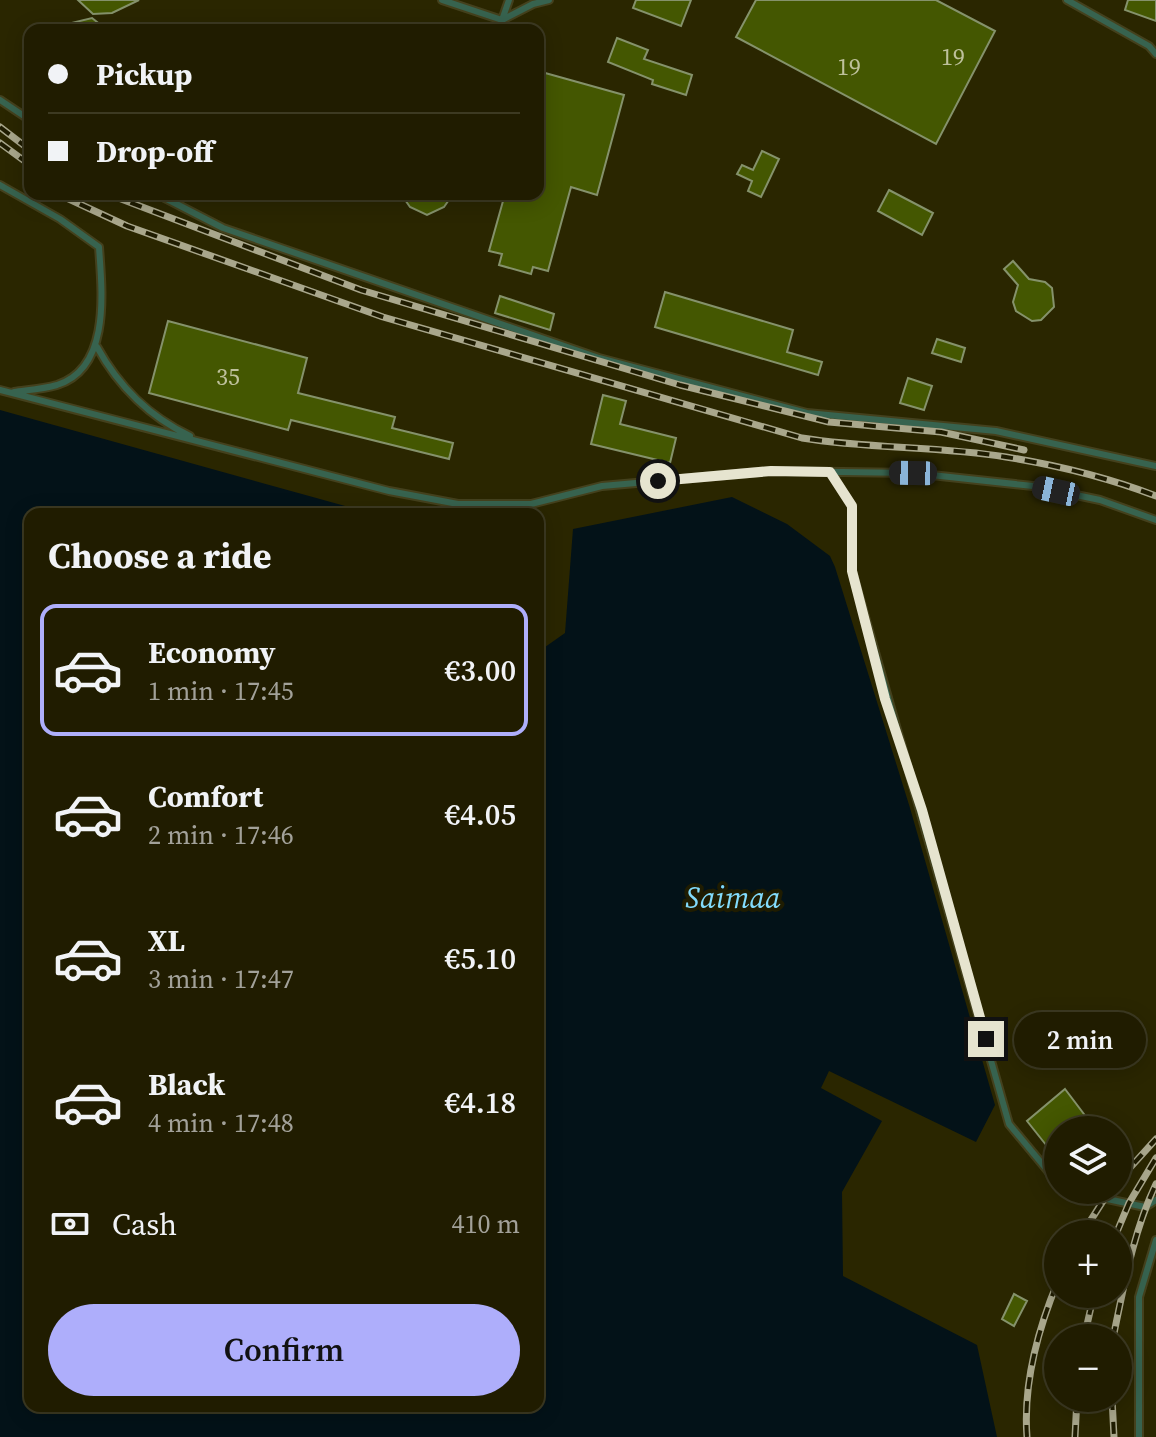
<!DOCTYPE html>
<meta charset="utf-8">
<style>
body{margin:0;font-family:"Source Serif 4",serif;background:#28250a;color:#f1f3f6;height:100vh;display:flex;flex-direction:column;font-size:30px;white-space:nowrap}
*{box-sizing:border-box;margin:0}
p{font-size:26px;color:#a2a199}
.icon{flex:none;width:44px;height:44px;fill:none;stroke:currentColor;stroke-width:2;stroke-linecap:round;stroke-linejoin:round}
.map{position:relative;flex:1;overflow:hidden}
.side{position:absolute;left:24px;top:508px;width:520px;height:904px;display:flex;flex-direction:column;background:#201c00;border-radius:16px;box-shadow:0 4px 20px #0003,0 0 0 2px #3d3a22}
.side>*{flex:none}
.guide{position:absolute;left:24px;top:24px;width:520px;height:176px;border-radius:16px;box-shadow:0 4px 20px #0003,0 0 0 2px #3d3a22;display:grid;align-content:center;height:176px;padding:0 24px;background:#201c00}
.controls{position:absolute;left:1044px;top:1116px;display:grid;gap:16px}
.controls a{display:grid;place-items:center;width:88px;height:88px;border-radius:50%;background:#201c00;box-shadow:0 4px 20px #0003,0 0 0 2px #3d3a22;font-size:40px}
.end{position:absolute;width:36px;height:36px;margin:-18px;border:10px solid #e6e4cf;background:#111;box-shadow:0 0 0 4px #111}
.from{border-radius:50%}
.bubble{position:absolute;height:56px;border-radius:28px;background:#201c00;box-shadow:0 4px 20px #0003,0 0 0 2px #3d3a22;font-size:26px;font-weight:600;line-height:56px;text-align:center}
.car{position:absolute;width:24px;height:48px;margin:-24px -12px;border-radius:10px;box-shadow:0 0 6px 2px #0007;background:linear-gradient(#222 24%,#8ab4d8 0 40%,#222 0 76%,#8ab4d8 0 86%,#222 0)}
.guide b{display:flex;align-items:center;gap:28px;height:76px;font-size:30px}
.guide b+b{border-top:2px solid #3d3a22}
.guide i{width:20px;height:20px;background:#f1f3f6}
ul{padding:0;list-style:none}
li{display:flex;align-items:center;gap:24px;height:132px;margin:0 16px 12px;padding:0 8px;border:4px solid transparent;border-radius:16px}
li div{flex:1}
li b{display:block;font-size:30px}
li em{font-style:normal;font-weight:600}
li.selected{border-color:#aeaefb}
li>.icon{width:72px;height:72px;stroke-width:1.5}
h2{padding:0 24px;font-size:36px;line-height:96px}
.pay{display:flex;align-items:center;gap:20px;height:88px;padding:0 24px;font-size:30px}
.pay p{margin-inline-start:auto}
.primary-button{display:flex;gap:16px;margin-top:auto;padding:16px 24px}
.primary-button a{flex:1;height:92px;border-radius:48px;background:#aeaefb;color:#111;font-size:32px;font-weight:600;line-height:92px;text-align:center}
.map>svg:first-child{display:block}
</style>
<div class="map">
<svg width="1156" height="1437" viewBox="0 0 1156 1437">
<rect width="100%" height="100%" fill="#2a2600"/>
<path fill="#031218" d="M0,410L374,514H30V1406H538V652L565,633L573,529L732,497L787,524L830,556L835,567L910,808L995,1105L976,1142L829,1071L821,1088L882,1121L842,1192L843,1276L977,1345L997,1437H0Z"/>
<path fill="#445701" stroke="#85926b" stroke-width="2" d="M78,0H139L112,13L93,14Z
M636,0H691L681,26L633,8Z
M756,0H936L995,31L936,144L736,37Z
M1128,0H1156V21L1125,10Z
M92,18L107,30H59V26Z
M617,38L648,50L644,59L692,75L686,95L652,84L653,80L608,62Z
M538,71L624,95L597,195L571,187L548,271L533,267L531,274L499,265L502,254L489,251L505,194H538Z
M762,151L779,159L761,197L748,191L752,181L737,174L742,165L753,170Z
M889,190L933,213L922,235L878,211Z
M401,194H453L444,207L427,215L410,207Z
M1013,261L1029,279L1045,282L1052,288L1054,307L1041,320L1032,321L1016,311L1013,302L1018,285L1004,269Z
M665,292L793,330L787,352L822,362L818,375L655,327Z
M500,296L554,314L550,330L495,313Z
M168,321L307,358L298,393L395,417L392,428L453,443L449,459L291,420L288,430L149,393Z
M937,339L965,348L961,362L932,353Z
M908,378L932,386L924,410L900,403Z
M603,395L626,401L620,424L676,438L670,463L591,444Z
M1065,1089L1096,1130H1058V1160L1027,1121Z
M1014,1294L1027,1301L1014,1326L1002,1319Z"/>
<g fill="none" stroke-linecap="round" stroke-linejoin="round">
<g stroke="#44411d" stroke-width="10">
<path id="service" d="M442,0L502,20
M509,0L502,20L533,4L549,0
M1067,0L1149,46L1156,54
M0,100L30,120
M0,185L60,219L99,247C102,291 111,368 57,385C43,389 28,390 14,392
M157,194L223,228L599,358L807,413L996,431L1156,466
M97,347C119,387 148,416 190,436
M0,390L389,491L458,504H531L602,486L771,471L913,473L1033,486L1100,500L1156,520
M830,472L852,506V571L1009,1124L1058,1183
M1065,1190L1145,1207L1156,1200
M1139,1437V1297L1156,1240"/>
</g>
<use href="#service" stroke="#37634f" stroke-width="6"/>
<g stroke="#a9a78c" stroke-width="7">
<path id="rail" d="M0,127L30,150
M0,143L30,165
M58,194L127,226L383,317L802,438C870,449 939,446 1006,457C1056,465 1109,478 1156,496
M108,194L361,290L680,385L829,422L941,432L1024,450
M1118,1181L1156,1139
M1082,1234L1110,1190
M1116,1234L1129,1203L1156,1158
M1084,1338L1094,1294
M1113,1338C1124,1286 1133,1232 1156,1184
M1112,1398L1114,1437
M1027,1437C1023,1385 1038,1329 1058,1281
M1075,1437L1077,1398"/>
</g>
<use href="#rail" stroke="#1f1c01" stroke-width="4" stroke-dasharray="12" stroke-linecap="butt"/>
</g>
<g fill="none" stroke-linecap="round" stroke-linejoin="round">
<path stroke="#e6e4cf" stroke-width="10" d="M658,481L771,471L830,472L852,506V571L885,699L922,810L986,1039"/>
</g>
<g text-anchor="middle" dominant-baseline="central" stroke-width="8" stroke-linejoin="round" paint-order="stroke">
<g font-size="24" fill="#bec19c">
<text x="953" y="56">19</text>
<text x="849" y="66">19</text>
<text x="228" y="376">35</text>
</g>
<g font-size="30" font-style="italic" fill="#82dbfb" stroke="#1f1c01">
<text x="733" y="897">Saimaa</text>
</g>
</g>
</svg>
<div class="controls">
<a><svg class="icon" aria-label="layers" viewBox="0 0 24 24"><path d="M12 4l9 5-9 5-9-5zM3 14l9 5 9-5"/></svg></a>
<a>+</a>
<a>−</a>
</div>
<i class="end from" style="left:658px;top:481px"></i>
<i class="end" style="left:986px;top:1039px"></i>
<div class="bubble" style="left:1014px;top:1012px;width:132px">2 min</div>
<i class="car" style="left:913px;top:473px;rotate:271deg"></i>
<i class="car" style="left:1056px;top:491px;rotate:282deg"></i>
<div class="guide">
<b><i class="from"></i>Pickup</b>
<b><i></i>Drop-off</b>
</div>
<section class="side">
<h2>Choose a ride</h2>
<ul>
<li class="selected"><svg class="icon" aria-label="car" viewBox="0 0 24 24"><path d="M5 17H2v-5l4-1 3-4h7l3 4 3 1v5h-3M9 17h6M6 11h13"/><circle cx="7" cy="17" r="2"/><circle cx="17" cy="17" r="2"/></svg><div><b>Economy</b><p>1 min · 17:45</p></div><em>€3.00</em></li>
<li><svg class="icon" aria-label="car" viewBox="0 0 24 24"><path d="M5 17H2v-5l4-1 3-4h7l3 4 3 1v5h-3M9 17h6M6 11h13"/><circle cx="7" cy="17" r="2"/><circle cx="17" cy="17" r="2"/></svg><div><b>Comfort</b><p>2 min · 17:46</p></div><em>€4.05</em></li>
<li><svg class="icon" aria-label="car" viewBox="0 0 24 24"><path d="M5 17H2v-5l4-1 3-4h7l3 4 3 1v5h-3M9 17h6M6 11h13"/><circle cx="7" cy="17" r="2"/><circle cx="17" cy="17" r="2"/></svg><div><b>XL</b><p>3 min · 17:47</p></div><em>€5.10</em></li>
<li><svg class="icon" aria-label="car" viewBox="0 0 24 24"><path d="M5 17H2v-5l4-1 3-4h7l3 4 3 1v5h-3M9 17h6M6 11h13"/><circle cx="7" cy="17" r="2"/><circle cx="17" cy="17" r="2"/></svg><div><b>Black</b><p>4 min · 17:48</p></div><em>€4.18</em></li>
</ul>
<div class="pay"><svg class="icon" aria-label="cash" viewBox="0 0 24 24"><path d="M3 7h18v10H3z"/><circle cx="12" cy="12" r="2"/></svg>Cash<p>410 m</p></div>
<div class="primary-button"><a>Confirm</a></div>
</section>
</div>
